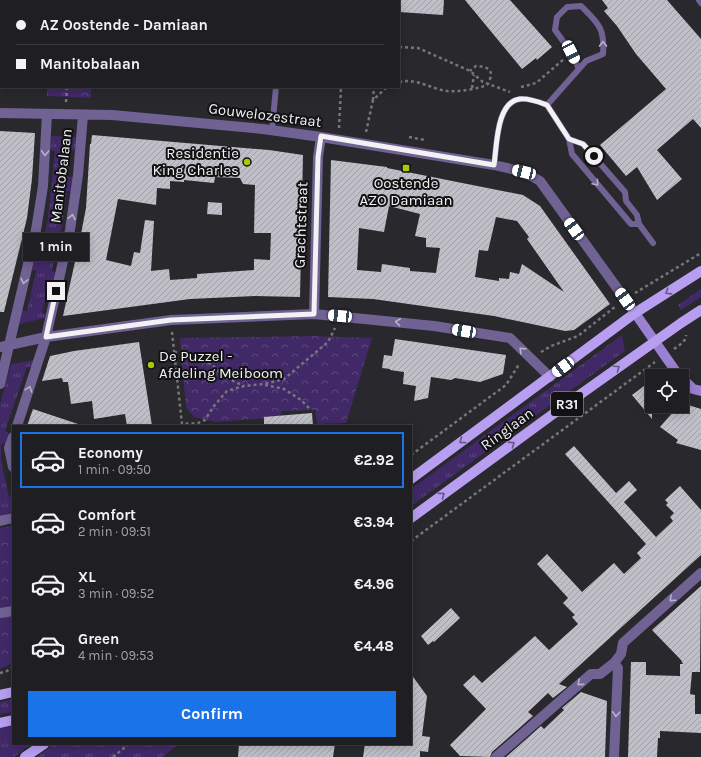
<!DOCTYPE html>
<meta charset="utf-8">
<style>
body{margin:0;font-family:Karla,sans-serif;background:#27272a;color:#f1f3f6;height:100vh;display:flex;flex-direction:column;font-size:15px;white-space:nowrap}
*{box-sizing:border-box;margin:0}
p{font-size:13px;color:#a1a2a5}
.icon{flex:none;width:22px;height:22px;fill:none;stroke:currentColor;stroke-width:2;stroke-linecap:round;stroke-linejoin:round}
.map{position:relative;flex:1;overflow:hidden}
.panel{position:absolute;left:12px;top:425px;width:400px;height:320px;display:flex;flex-direction:column;background:#1f1e22;border-radius:0px;box-shadow:0 2px 10px #0003,0 0 0 1px #3c3c40}
.panel>*{flex:none}
.banner{position:absolute;left:0px;top:0px;width:400px;height:88px;box-shadow:0 2px 10px #0003,0 0 0 1px #3c3c40;display:grid;align-content:center;height:88px;padding:0 16px;background:#1f1e22}
.buttons{position:absolute;left:645px;top:369px;display:grid;gap:8px}
.buttons a{display:grid;place-items:center;width:44px;height:44px;border-radius:0px;background:#1f1e22;box-shadow:0 2px 10px #0003,0 0 0 1px #3c3c40;font-size:20px}
.end{position:absolute;width:18px;height:18px;margin:-9px;border:5px solid #f2f2f5;background:#111;box-shadow:0 0 0 2px #111}
.from{border-radius:50%}
.bubble{position:absolute;height:28px;border-radius:0px;background:#1f1e22;box-shadow:0 2px 10px #0003,0 0 0 1px #3c3c40;font-size:13px;font-weight:700;line-height:28px;text-align:center}
.car{position:absolute;width:12px;height:24px;margin:-12px -6px;border-radius:5px;box-shadow:0 0 3px 1px #0007;background:linear-gradient(#fff 24%,#345 0 40%,#fff 0 76%,#345 0 86%,#fff 0)}
.banner b{display:flex;align-items:center;gap:14px;height:38px;font-size:15px}
.banner b+b{border-top:1px solid #3c3c40}
.banner i{width:10px;height:10px;background:#f1f3f6}
ul{padding:7px 0 0;list-style:none}
li{display:flex;align-items:center;gap:12px;height:56px;margin:0 8px 6px;padding:0 8px;border:2px solid transparent;border-radius:0px}
li div{flex:1}
li b{display:block;font-size:15px}
li em{font-style:normal;font-weight:700}
li.selected{border-color:#1a73e8}
li>.icon{width:36px;height:36px;stroke-width:1.5}
.button{display:flex;gap:8px;margin-top:auto;padding:8px 16px}
.button a{flex:1;height:46px;border-radius:0px;background:#1a73e8;color:#fff;font-size:16px;font-weight:700;line-height:46px;text-align:center}
.map>svg:first-child{display:block}
</style>
<div class="map">
<svg width="701" height="757" viewBox="0 0 701 757">
<defs>
<pattern id="grass-tufts" width="24" height="20" patternUnits="userSpaceOnUse"><rect width="24" height="20" fill="#412968"/><path d="M3 7l-1-3M5 7V3M7 7l1-3M15 17l-1-3M17 17v-4M19 17l1-3" fill="none" stroke="#5d487e"/></pattern>
<pattern id="park-crowns" width="20" height="18" patternUnits="userSpaceOnUse"><rect width="20" height="18" fill="#412968"/><path d="M2 6a3 3 0 1 1 6 0M12 15a3 3 0 1 1 6 0" fill="none" stroke="#5d487e"/></pattern>
<pattern id="building-hatch" width="6" height="6" patternUnits="userSpaceOnUse"><rect width="6" height="6" fill="#c0bec6"/><path d="M-1 1l2-2M0 6l6-6M5 7l2-2" fill="none" stroke="#a2a1a7"/></pattern>
</defs>
<rect width="100%" height="100%" fill="#29282d"/>
<path fill="url(#grass-tufts)" d="M51,136L77,137L75,150L70,151L68,177H73L72,192L67,191L61,231L65,232L62,248L57,247L52,271L56,273L53,286L48,285L42,313L46,315L45,318L19,324L22,310L27,311L36,271L32,270L35,257L40,258L48,218L55,151L50,150Z
M701,289V297L681,310L678,305Z
M622,335L625,351L411,506V489Z
M34,360L31,367H27L5,431L9,433L6,443L1,444V460L9,497L13,496C13,510 13,513 0,518V404L11,364Z
M13,699V712L0,714V702Z
M13,725V744H31L14,757H0V728Z
M54,744H179L162,757H37Z"/>
<path fill="url(#park-crowns)" d="M0,0H94L1,1L0,6Z
M47,87H91V98L47,96Z
M312,336L372,338L346,423L317,424L315,410L282,411L279,417L216,422L194,417L186,407L180,338Z
M13,526V663L0,669V528Z"/>
<path fill="url(#building-hatch)" fill-rule="evenodd" d="M399,0H444L443,15L399,12Z
M465,0H510L552,47L537,60L536,58L522,69Z
M602,0H667L701,39V128L693,119L657,150L682,179L657,200L637,167L626,176L600,145L666,89L636,54L617,26L604,11L608,8Z
M0,131L35,133L32,179L27,218L4,312H0Z
M92,135L269,150L303,155L300,297L255,296L190,299L63,316L80,239L86,208L90,144H91ZM215,177L240,178L243,184L255,185L254,233H271L270,260L254,259V270L197,274V278L170,280L169,269L151,271L154,221L145,220L140,253L134,252L131,266L106,260L118,199L156,205L157,188L170,189V181L184,182V180L214,183Z
M331,160L387,167V168L523,195L540,206L610,304L574,330L565,331L494,316L373,299L328,297ZM389,206L420,214L415,236L426,238V247L440,248L436,273L410,271V268L382,264L381,272L357,270L359,228L384,232ZM496,217L517,221L529,237L527,239L564,292L522,264L519,274L510,272L509,279L499,278V281L475,277L479,250L488,251Z
M208,202L222,203V215L207,214Z
M395,339L506,355L503,374L480,382L455,378L451,380L431,377L428,398L414,401L416,386L403,384L404,372L390,370V369L382,368L384,355L392,356Z
M139,342L152,426H127L125,414L94,419L92,401L71,404L68,382H63L62,378L42,381L50,356L74,351Z
M652,380V419L632,395Z
M682,403L701,409V450L676,443L678,440L660,427L678,406H682Z
M33,409L78,424V426H27Z
M312,413L313,426H264V417Z
M574,446L616,493L629,481L637,490L624,502L656,537L673,521L670,517L674,513L666,505L668,503L665,500L680,486L701,510V555L559,684L567,687L553,698L548,693L528,712L533,716L492,752L490,757L460,756L450,745L486,709L463,685L474,675L482,683L535,636L549,650L578,624L572,617L575,615L563,603L568,598L537,564L547,554L582,592L614,563L624,574L641,558L637,553L646,544L565,454Z
M701,586L700,672H692L690,694L695,695V714H701V733L660,731V738H658L657,757H628L631,662H646V675L680,676V664H683L681,660L652,630Z
M451,608L460,618L434,642L433,641L428,645L421,636Z
M411,674L427,696L422,736L430,737L428,752L420,751V757H363L365,744H411Z
M581,692L607,701L605,757H506L541,726L544,729L564,710L562,708Z
M239,744H335L333,757H238Z"/>
<g fill="none" stroke-linecap="round" stroke-linejoin="round">
<path stroke="#77767a" stroke-width="2.5" stroke-dasharray="3 3" stroke-linecap="butt" d="M66,0V1
M305,1V0
M399,47L418,48L470,71L483,82L510,92
M399,82C421,77 436,94 457,91C462,91 481,88 484,86C488,85 489,83 490,79C494,69 485,66 476,66L470,71
M521,87L536,83L564,59
M472,88L474,75
M373,100L374,87
M66,102L67,87
M339,128L341,87
M366,132L373,100L387,87
M409,137L425,140
M635,293L701,253
M172,332L182,424L198,423L205,420L213,407L227,391L244,386L264,384L284,379L328,342L335,328
M674,349C679,345 686,342 686,335
M174,352L192,355L211,364L225,377L244,386
M541,352L551,346L578,336L616,306
M265,385L284,389L301,400L310,409
M411,455L506,385L518,366L521,364
M411,541L655,362
M0,673L7,671L13,667
M113,757L129,744"/>
<path stroke="#716294" stroke-width="6" d="M699,0L701,3
M240,1L241,0
M283,1V0
M547,105L586,61L603,54C605,28 598,23 581,6L567,7L557,17L555,30L571,52L579,69
M272,130L276,87
M569,139L583,144L625,192L626,201L637,215L639,224
M494,165C497,146 496,102 520,99C529,98 539,102 547,105L569,139L572,154L631,224H639L653,243"/>
<path stroke="#716294" stroke-width="10" d="M0,113L112,115L263,129L321,137L494,165L524,172L540,181L635,313
M314,314L318,157L321,137
M0,347L46,337L171,320L314,314L434,326L510,338L550,377
M0,384L36,230L43,186L47,114
M17,426L46,337L70,230L78,175L83,115
M13,437L9,448L13,467
M0,521L13,518
M0,613L13,611
M614,663L618,668L614,757
M496,757L591,674H600L614,663L621,654L623,643L701,573"/>
<path stroke="#9b81d1" stroke-width="10" d="M635,313L679,376
M682,378L693,389L701,391"/>
<path stroke="#b89ef1" stroke-width="10" d="M411,479L635,313L701,271
M411,518L564,406L681,323L701,310
M0,695L13,692
M0,723L13,720
M25,757L44,744"/>
</g>
<defs><path id="oneway-chevron" d="M-2-3.5L2.5 0L-2 3.5" fill="none" stroke-width="1.6" stroke-linecap="round" stroke-linejoin="round"/></defs>
<g stroke="#b8b1c9">
<use href="#oneway-chevron" transform="translate(603 44) rotate(-91)"/>
<use href="#oneway-chevron" transform="translate(45 153) rotate(93)"/>
<use href="#oneway-chevron" transform="translate(596 183) rotate(50)"/>
<use href="#oneway-chevron" transform="translate(72 217) rotate(-79)"/>
<use href="#oneway-chevron" transform="translate(24 281) rotate(103)"/>
<use href="#oneway-chevron" transform="translate(398 322) rotate(-174)"/>
<use href="#oneway-chevron" transform="translate(522 350) rotate(-136)"/>
<use href="#oneway-chevron" transform="translate(29 389) rotate(-72)"/>
<use href="#oneway-chevron" transform="translate(672 599) rotate(138)"/>
<use href="#oneway-chevron" transform="translate(580 683) rotate(139)"/>
<use href="#oneway-chevron" transform="translate(616 714) rotate(93)"/>
</g>
<g stroke="#655882">
<use href="#oneway-chevron" transform="translate(668 292) rotate(148)"/>
<use href="#oneway-chevron" transform="translate(617 368) rotate(-35)"/>
<use href="#oneway-chevron" transform="translate(462 441) rotate(144)"/>
<use href="#oneway-chevron" transform="translate(512 444) rotate(-36)"/>
<use href="#oneway-chevron" transform="translate(442 495) rotate(-36)"/>
</g>
<g fill="none" stroke-linecap="round" stroke-linejoin="round">
<path stroke="#f2f2f5" stroke-width="5" d="M56,291L46,337L171,320L314,314L318,157L321,136L494,165C497,146 496,102 520,99C529,98 539,102 547,105L569,139L583,144L594,156"/>
</g>
<g fill="#aec509" stroke="#121113" stroke-width="1.5">
<circle cx="247" cy="162" r="4"/>
<rect x="402" y="164" width="8" height="8" rx="2"/>
<circle cx="151" cy="365" r="4"/>
</g>
<g text-anchor="middle" dominant-baseline="central" stroke-width="4" stroke-linejoin="round" paint-order="stroke">
<rect fill="#121113" stroke="#afaeb1" stroke-width="1" x="551" y="392" width="32" height="24" rx="3"/>
<g font-size="14" font-weight="bold" fill="#f2f2f5">
<text x="567" y="404">R31</text>
</g>
<g font-size="15" fill="#f2f2f5" stroke="#121113">
<text transform="translate(265 115) rotate(7)">Gouwelozestraat</text>
<text transform="translate(61 176) rotate(-83)">Manitobalaan</text>
<text transform="translate(301 225) rotate(-88)">Grachtstraat</text>
<text transform="translate(507 429) rotate(-36)">Ringlaan</text>
</g>
<g font-size="15" fill="#f2f2f5" stroke="#121113" text-anchor="end">
<text x="239" y="153">Residentie<tspan x="239" dy="17">King Charles</tspan></text>
<text x="406" y="183" text-anchor="middle">Oostende<tspan x="406" dy="17">AZO Damiaan</tspan></text>
<text x="159" y="356" text-anchor="start">De Puzzel -<tspan x="159" dy="17">Afdeling Meiboom</tspan></text>
</g>
</g>
</svg>
<div class="buttons">
<a><svg class="icon" aria-label="locate" viewBox="0 0 24 24"><circle cx="12" cy="12" r="6"/><path d="M12 2v4M12 18v4M2 12h4M18 12h4"/></svg></a>
</div>
<i class="end from" style="left:594px;top:156px"></i>
<i class="end" style="left:56px;top:291px"></i>
<div class="bubble" style="left:23px;top:233px;width:66px">1 min</div>
<i class="car" style="left:571px;top:52px;rotate:153deg"></i>
<i class="car" style="left:524px;top:172px;rotate:283deg"></i>
<i class="car" style="left:574px;top:229px;rotate:324deg"></i>
<i class="car" style="left:625px;top:299px;rotate:324deg"></i>
<i class="car" style="left:340px;top:316px;rotate:275deg"></i>
<i class="car" style="left:464px;top:331px;rotate:280deg"></i>
<i class="car" style="left:563px;top:367px;rotate:233deg"></i>
<div class="banner">
<b><i class="from"></i>AZ Oostende - Damiaan</b>
<b><i></i>Manitobalaan</b>
</div>
<section class="panel">
<ul>
<li class="selected"><svg class="icon" aria-label="car" viewBox="0 0 24 24"><path d="M5 17H2v-5l4-1 3-4h7l3 4 3 1v5h-3M9 17h6M6 11h13"/><circle cx="7" cy="17" r="2"/><circle cx="17" cy="17" r="2"/></svg><div><b>Economy</b><p>1 min · 09:50</p></div><em>€2.92</em></li>
<li><svg class="icon" aria-label="car" viewBox="0 0 24 24"><path d="M5 17H2v-5l4-1 3-4h7l3 4 3 1v5h-3M9 17h6M6 11h13"/><circle cx="7" cy="17" r="2"/><circle cx="17" cy="17" r="2"/></svg><div><b>Comfort</b><p>2 min · 09:51</p></div><em>€3.94</em></li>
<li><svg class="icon" aria-label="car" viewBox="0 0 24 24"><path d="M5 17H2v-5l4-1 3-4h7l3 4 3 1v5h-3M9 17h6M6 11h13"/><circle cx="7" cy="17" r="2"/><circle cx="17" cy="17" r="2"/></svg><div><b>XL</b><p>3 min · 09:52</p></div><em>€4.96</em></li>
<li><svg class="icon" aria-label="car" viewBox="0 0 24 24"><path d="M5 17H2v-5l4-1 3-4h7l3 4 3 1v5h-3M9 17h6M6 11h13"/><circle cx="7" cy="17" r="2"/><circle cx="17" cy="17" r="2"/></svg><div><b>Green</b><p>4 min · 09:53</p></div><em>€4.48</em></li>
</ul>
<div class="button"><a>Confirm</a></div>
</section>
</div>
